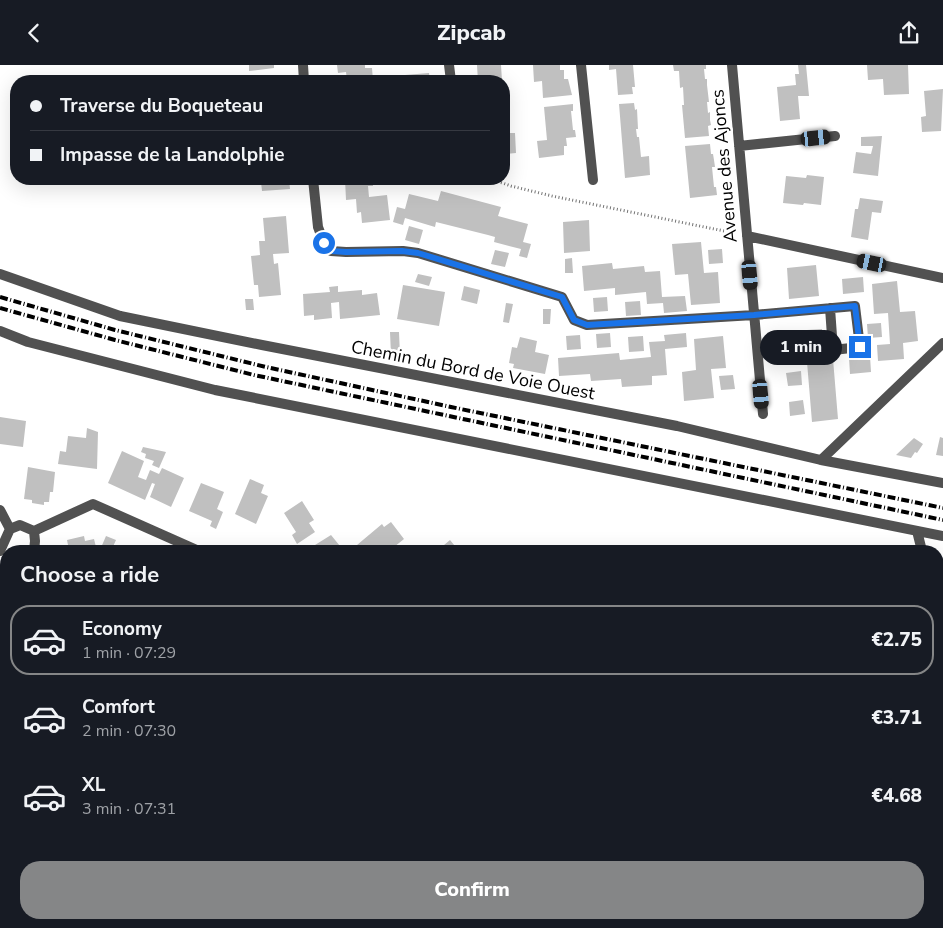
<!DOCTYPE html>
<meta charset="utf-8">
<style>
body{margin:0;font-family:"Nunito Sans",sans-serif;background:#20242c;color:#f1f3f6;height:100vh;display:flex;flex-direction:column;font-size:19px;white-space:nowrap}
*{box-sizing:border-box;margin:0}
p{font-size:16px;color:#9ea1a6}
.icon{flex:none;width:28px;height:28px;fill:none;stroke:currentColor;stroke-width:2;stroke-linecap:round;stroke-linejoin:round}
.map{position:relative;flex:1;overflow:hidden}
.drawer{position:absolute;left:0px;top:480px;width:944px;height:384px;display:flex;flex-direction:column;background:#171b24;border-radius:20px 20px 0 0;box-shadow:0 5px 20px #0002}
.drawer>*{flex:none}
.top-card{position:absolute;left:10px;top:10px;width:500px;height:110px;border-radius:20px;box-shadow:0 5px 20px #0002;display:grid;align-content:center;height:110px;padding:0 20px;background:#171b24}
.end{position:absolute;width:22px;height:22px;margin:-11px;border:6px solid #1a73e8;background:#fff;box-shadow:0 0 0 2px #fff}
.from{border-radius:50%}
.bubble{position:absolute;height:35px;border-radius:18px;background:#171b24;box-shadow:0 5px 20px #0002;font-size:16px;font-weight:800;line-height:35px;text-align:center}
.car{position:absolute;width:15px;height:30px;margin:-15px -8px;border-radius:6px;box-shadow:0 0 4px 1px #0007;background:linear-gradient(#222 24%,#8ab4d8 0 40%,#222 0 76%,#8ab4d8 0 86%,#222 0)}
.top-card b{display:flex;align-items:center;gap:18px;height:48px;font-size:19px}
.top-card b+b{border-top:1px solid #363941}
.top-card i{width:12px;height:12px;background:#f1f3f6}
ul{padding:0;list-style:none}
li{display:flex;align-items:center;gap:15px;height:70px;margin:0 10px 8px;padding:0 10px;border:2px solid transparent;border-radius:20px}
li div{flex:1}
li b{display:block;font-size:19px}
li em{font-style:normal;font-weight:800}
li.on{border-color:#858687}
li>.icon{width:45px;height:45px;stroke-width:1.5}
h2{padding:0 20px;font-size:22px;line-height:60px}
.button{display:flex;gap:10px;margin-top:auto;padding:10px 20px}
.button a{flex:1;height:58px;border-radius:20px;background:#858687;color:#fff;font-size:20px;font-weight:800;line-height:58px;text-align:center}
header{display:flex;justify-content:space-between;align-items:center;height:65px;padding:0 20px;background:#171b24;font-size:22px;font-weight:800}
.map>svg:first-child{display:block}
</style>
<header><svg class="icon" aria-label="back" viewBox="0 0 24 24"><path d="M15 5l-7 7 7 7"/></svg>Zipcab<svg class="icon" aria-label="share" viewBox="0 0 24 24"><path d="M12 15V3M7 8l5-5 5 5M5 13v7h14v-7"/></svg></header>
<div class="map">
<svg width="943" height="863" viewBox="0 0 943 863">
<rect width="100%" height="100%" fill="#fff"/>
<path fill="#c0c0c0" d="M249,0H274V3L249,6Z
M337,0H365V3H372L373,16L347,15L346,7L338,8Z
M477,0H501L502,16H478Z
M533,0H560V5H564V14H568L572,30L543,33L542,16L534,17Z
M609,0H633L635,22H632L633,29L618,30L616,4L609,5Z
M673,0H706V4H704L705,14H707V20L709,37H707L708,48L710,47V55L711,60L708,61L709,71L685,73L682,40H684L683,22L680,23L679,6H674Z
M798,0H806L809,31H798L800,54L780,56L777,22L796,20L795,9H799Z
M867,0H908L909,29L884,30L883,14L868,15Z
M429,8L430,16H406L405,10Z
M943,24L941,66L922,67L921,52L926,51L924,26Z
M634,38L635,45L637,44L638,64H636L637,72H639L641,92L649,91L650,110L625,113L619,39Z
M573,39V46H571L573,65H575L576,72L566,73L567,81H564V90L539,93L537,76L547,75L544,42Z
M504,53H505L507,68H515L516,88L504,89Z
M882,71L878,111L853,108L856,87L871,89L873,81H861V72Z
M710,79L711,89H713L714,95L715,102H712L714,122H716L717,130L690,133L685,81Z
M807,110L824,112L821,140L804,138L803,140L783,138L786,111L806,113Z
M256,114H289L290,124L262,126L261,117L257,118Z
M345,114H372L373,121H368L369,132L387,130L390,155L362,158L361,147L357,148L356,134L346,135Z
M441,126L501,142L498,151L528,159L523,177L531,179L527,193L519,191L521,184L494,177L495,172L488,170L436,157L435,162L405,153L403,160L393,157L397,142L405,144L409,129L438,136Z
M860,133L883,136L881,148L872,147L868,175L851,172L855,144H858Z
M286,151L289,188L273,189L274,199L278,198L281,230L259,232L258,220H254L251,191L260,190L259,176H265L263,153Z
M589,155L590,186L564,188L563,157Z
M409,161L423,165L419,179L405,175Z
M701,177L704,208L718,207L720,238L691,240L688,209L675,210L672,179Z
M722,184L723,198L709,199L708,185Z
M495,185L509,188L505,202L491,199Z
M572,193L573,208H565V194Z
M612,198L613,204L644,201L645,207L660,206L662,232L685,231L687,246L664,248L663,238L647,239L646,227L615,230V223L584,226L582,201Z
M816,200L819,231L789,234L787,203Z
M418,209L432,212L429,221L415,217Z
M863,212L864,227L843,229L842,214Z
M897,216L900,247L915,246L918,276L903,278L904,294L878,296L877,280L890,279L888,248L874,249L872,219Z
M403,220L445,227L439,261L397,254Z
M338,221V227L362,225V230L377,228L380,250L340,254L339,237L331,238L332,253L314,255V250L304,251L303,229L330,227L329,222Z
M464,221L480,225L477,239L461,235Z
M607,232L608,246L594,247L593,233Z
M245,234H253L254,245H246Z
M640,236L641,250L626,251L625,237Z
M506,238L513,239L509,258L503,257Z
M543,244H551L550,259H543Z
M881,258L882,272L868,273L867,259Z
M822,264L825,295L833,294L838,354L812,357L807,297L795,298L792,266Z
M390,267H399L400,290H391Z
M610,268L611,282L597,283L596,269Z
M686,268L687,282L665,284L667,310L652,311V320L622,322L621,314L591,316L590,309L559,311L558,293L619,288L620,295L651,292L649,277L665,276L664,270Z
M580,270L581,284L567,285L566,271Z
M643,271L644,286L629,287L628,272Z
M723,271L726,303L711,304L714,333L684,336L682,307L696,305L694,274Z
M520,272L537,276L535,287L549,290L545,309L513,303L514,299L509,298L512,282L517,283Z
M870,291L871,307L850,309L849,293Z
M801,306L802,320L788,321L786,308Z
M733,310L735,324L721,325L719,311Z
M803,335L805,349L790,351L789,337Z
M0,352L26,356L23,382L0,379Z
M87,363L98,367L97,404L58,399L60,386L66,387L68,371L86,373Z
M940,372L943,373V391L936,390Z
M914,373L923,379L917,388L915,387L911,393L896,390Z
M143,382L166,387L159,403L152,400L154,396L145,393L146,389L141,387Z
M122,386L144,396L138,412L146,415L150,405L159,409L162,403L184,413L171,442L150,432L155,419L152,418L145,435L108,418Z
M28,402L55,407L53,427H50L49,437H44V440L32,438V435L24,434Z
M250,414L264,420L261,428L268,431L256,459L235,449Z
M201,418L224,427L217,444L223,447L216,464L210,461L212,456L189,446Z
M302,436L314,455L309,458L315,467L297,479L292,470L296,467L284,448Z
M391,457L404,474L389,486H366L365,484L362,486L357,480L382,459L384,462Z
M331,470L344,486H321L315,480Z
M84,471L85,476L94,474L97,486H61L60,481L68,480L67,475Z
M106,471L116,475L111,486L100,485Z
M450,475L459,486H437Z
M6,546V589L0,570V548Z
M6,600V636L2,637L0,629V619L2,618L0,602Z
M6,643V665L0,667V645Z
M938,684L940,690H943V723L938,724Z
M943,739V780H940L938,775V751L939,750L938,740Z
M136,858H154L155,863H137Z
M256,858L257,863H230V862Z
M347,858H361L362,859L369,858H404L405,863H328Z
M414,858H453L454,863H415Z
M470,858H502L504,863H479V861L472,863Z
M542,858H599V861L543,863Z
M635,858H660L661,863H636Z
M713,858H746L747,863H713Z
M793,858H835V860L843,859L844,863H795Z
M859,858H885L886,863H860Z"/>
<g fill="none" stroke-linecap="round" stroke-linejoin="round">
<path stroke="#737373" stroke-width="3" stroke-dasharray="1 2.5" stroke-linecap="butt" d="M491,114L511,121L552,131L734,168
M529,858L530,863"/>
<path stroke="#515151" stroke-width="10" d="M303,0L304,16
M449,0L451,16
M581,0L593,115
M732,0L763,349
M739,81L835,71
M313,114L318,162L324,178L331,186L346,187L403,186L418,188L562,232L574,255L587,260L754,250L855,241L860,282L833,285L830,243
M747,171L943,213
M0,209L120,251L262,280L677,361L821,395L943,418
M0,266L28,277L215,325L943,471
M821,395L943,278
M0,445L10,464
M34,466L93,439L199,486
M917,466L922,486
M0,486L10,464L20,460L34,466L35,476L34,486
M0,505L6,509
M938,560L943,586
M938,630L943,629
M0,758L6,740
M938,810L943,809
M0,836L6,837
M97,858L99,863
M773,858L775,863
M899,858L901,863"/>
<path stroke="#000" stroke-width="4" stroke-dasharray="8 2.5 1 2.5" stroke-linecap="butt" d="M0,232L115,265L266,302L451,342L943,443
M0,243L115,275L254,310L943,455"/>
</g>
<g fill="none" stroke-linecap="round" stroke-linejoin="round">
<path stroke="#1a73e8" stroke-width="6" d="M324,178L332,186L346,187L402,186L418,188L562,232L574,255L587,260L754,250L855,241L860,282"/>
</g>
<g text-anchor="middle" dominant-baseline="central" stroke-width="5" stroke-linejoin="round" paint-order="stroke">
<g font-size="18" fill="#000" stroke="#fff">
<text transform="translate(724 101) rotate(-95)">Avenue des Ajoncs</text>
<text transform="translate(473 305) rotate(11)">Chemin du Bord de Voie Ouest</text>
</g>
</g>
</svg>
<i class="end from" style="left:324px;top:178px"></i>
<i class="end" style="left:860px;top:282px"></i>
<div class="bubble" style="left:760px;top:265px;width:82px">1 min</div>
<i class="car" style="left:816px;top:73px;rotate:84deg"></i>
<i class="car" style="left:872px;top:198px;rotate:282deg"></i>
<i class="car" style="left:750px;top:210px;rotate:175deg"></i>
<i class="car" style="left:761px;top:329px;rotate:175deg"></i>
<div class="top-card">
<b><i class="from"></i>Traverse du Boqueteau</b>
<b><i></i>Impasse de la Landolphie</b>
</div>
<section class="drawer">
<h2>Choose a ride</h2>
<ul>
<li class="on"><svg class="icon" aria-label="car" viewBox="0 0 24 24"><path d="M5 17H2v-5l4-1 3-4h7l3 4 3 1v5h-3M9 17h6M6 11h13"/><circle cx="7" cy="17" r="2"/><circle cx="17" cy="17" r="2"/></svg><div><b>Economy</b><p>1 min · 07:29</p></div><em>€2.75</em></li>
<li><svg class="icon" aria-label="car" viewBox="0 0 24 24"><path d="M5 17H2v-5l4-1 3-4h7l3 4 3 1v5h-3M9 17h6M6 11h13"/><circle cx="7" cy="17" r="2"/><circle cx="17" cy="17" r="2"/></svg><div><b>Comfort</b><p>2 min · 07:30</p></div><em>€3.71</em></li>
<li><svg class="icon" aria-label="car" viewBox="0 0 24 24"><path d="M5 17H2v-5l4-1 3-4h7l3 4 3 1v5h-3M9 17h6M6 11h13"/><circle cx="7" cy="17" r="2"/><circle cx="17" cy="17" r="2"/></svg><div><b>XL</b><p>3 min · 07:31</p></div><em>€4.68</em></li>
</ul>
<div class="button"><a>Confirm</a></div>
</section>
</div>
